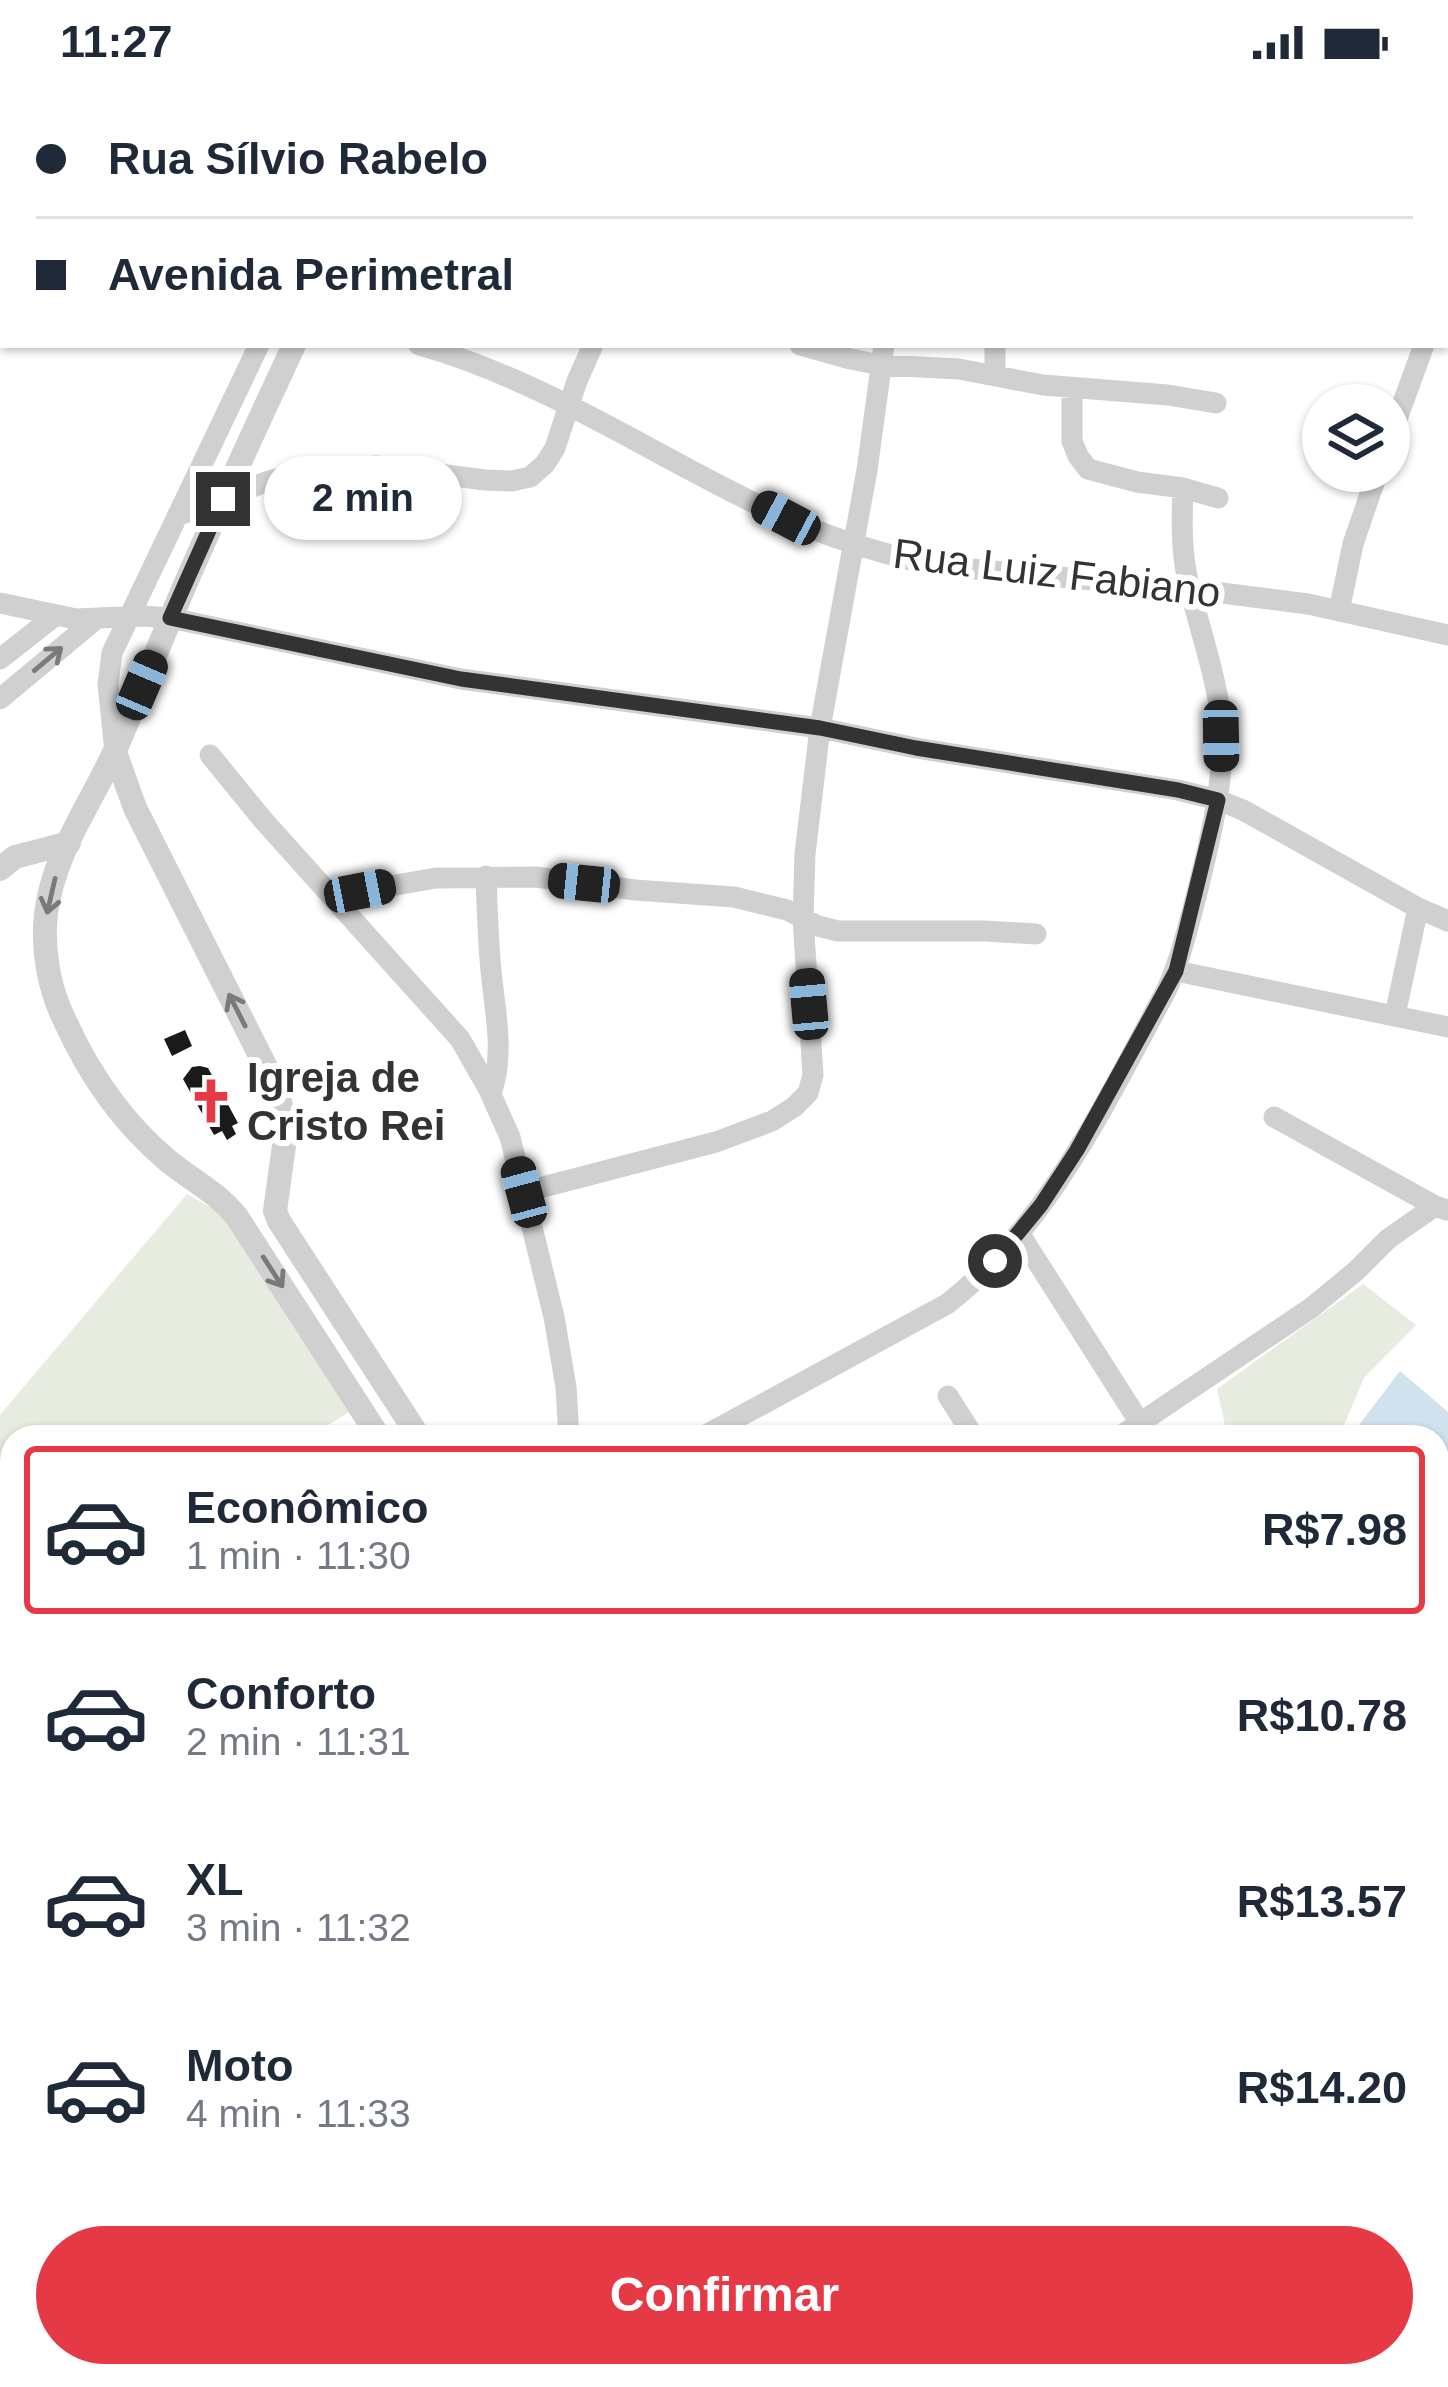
<!DOCTYPE html>
<html lang="pt">
<meta charset="utf-8">
<style>
body{margin:0;font-family:Helvetica,sans-serif;background:#f6f6f7;color:#1f2937;height:100vh;display:flex;flex-direction:column;font-size:45px;white-space:nowrap}
*{box-sizing:border-box;margin:0}
p{font-size:39px;color:#747a83}
.icon{flex:none;width:66px;height:66px;fill:none;stroke:currentColor;stroke-width:2;stroke-linecap:round;stroke-linejoin:round}
.map{position:relative;flex:1;overflow:hidden}
.sheet{position:absolute;left:0px;top:1341px;width:1449px;height:963px;display:flex;flex-direction:column;background:#fff;border-radius:36px 36px 0 0;box-shadow:0 3px 9px #0004}
.sheet>*{flex:none}
.top-card{position:absolute;left:0px;top:0px;width:1449px;height:264px;box-shadow:0 3px 9px #0004;display:grid;align-content:center;height:264px;padding:0 36px;background:#fff}
.fabs{position:absolute;left:1302px;top:300px;display:grid;gap:24px}
.fabs a{display:grid;place-items:center;width:108px;height:108px;border-radius:50%;background:#fff;box-shadow:0 3px 9px #0004;font-size:60px}
.end{position:absolute;width:54px;height:54px;margin:-27px;border:15px solid #333;background:#fff;box-shadow:0 0 0 6px #fff}
.from{border-radius:50%}
.bubble{position:absolute;height:84px;border-radius:42px;background:#fff;box-shadow:0 3px 9px #0004;font-size:39px;font-weight:700;line-height:84px;text-align:center}
.car{position:absolute;width:36px;height:72px;margin:-36px -18px;border-radius:15px;box-shadow:0 0 9px 3px #0007;background:linear-gradient(#222 24%,#8ab4d8 0 40%,#222 0 76%,#8ab4d8 0 86%,#222 0)}
.top-card b{display:flex;align-items:center;gap:42px;height:114px;font-size:45px}
.top-card b+b{border-top:3px solid #e0e1e3}
.top-card i{width:30px;height:30px;background:#1f2937}
ul{padding:21px 0 0;list-style:none}
li{display:flex;align-items:center;gap:36px;height:168px;margin:0 24px 18px;padding:0 12px;border:6px solid transparent;border-radius:12px}
li div{flex:1}
li b{display:block;font-size:45px}
li em{font-style:normal;font-weight:700}
li.on{border-color:#e63946}
li>.icon{width:108px;height:108px;stroke-width:1.5}
.action{display:flex;gap:24px;margin-top:auto;padding:24px 36px}
.action a{flex:1;height:138px;border-radius:72px;background:#e63946;color:#fff;font-size:48px;font-weight:700;line-height:138px;text-align:center}
.status{display:flex;justify-content:space-between;align-items:center;height:84px;padding:0 60px;background:#fff;direction:ltr}
.status svg{height:33px;fill:currentColor}
.map>svg:first-child{display:block}
</style>
<div class="status"><b>11:27</b><svg viewBox="0 0 49 12"><path d="M0 12V9h3v3zM5 12V6h3v6zM10 12V3h3v9zM15 12V0h3v12zM26 1h20v11H26zM47 4h2v5h-2z"/></svg></div>
<div class="map">
<svg width="1448" height="2303" viewBox="0 0 1448 2303">
<rect width="100%" height="100%" fill="#fff"/>
<path fill="#e6ecdf" d="M187,1110L222,1130L349,1328L309,1353H12V1835L0,1840V1331Z
M1363,1200L1416,1241L1364,1294L1339,1353H1232L1226,1346L1217,1305Z
M12,1889V2046L0,2052V1894Z
M1437,2098L1448,2112V2303H1395L1386,2292H1437Z
M434,2292H704L711,2303H437Z
M1127,2292H1243L1233,2303H1139Z"/>
<path fill="#cfe2ee" d="M1400,1287L1448,1328V1545L1437,1538V1353H1363L1356,1345Z"/>
<path fill="#1a1a1a" d="M185,946L192,962L172,972L164,955Z
M200,982L208,984L238,1039L232,1042L236,1050L227,1056L222,1047L214,1051L183,995L192,983Z"/>
<g fill="none" stroke-linecap="round" stroke-linejoin="round">
<path stroke="#cdcdcd" stroke-width="3" stroke-dasharray="6 6" stroke-linecap="butt" d="M1241,3L1242,0
M0,2061L12,2055
M0,2151L12,2166
M0,2177L12,2191
M197,2292L200,2303
M257,2292L260,2303
M425,2292L427,2303
M12,2303V2288
M73,2303L81,2292"/>
<path stroke="#d0d0d0" stroke-width="15" d="M0,1871L12,1866
M725,2292L732,2303"/>
<path stroke="#d0d0d0" stroke-width="21" d="M1172,0L1177,3
M360,3L361,0
M920,3V0
M1446,120H1448
M1446,174L1448,159
M419,261C551,298 664,379 788,435C833,455 881,469 929,481L1190,505L1308,520L1448,551
M800,261L846,274L880,281L959,285L1043,301L1168,311L1216,319
M995,291V261
M1072,305V357L1078,372L1088,385L1137,398L1183,404L1218,414
M1389,357L1424,261
M177,432L266,398L288,392L376,382L485,396L512,397L530,393L545,380L555,364L577,297L593,261
M0,519L76,535L143,532L170,534L461,595L820,644L916,664L1178,706L1218,716L1243,726L1418,824L1448,837
M1339,527L1353,460L1378,387
M0,575L56,531
M0,615L95,536
M115,668L108,600L112,569L259,261
M210,671L264,737L460,955L488,1004L510,1053L554,1233L566,1303L569,1353
M486,792C487,824 488,855 491,887C495,928 505,970 491,1010
M333,812L436,794L536,793L635,806L734,813L787,826L818,842L838,847H984L1036,850
M1176,887L1448,943
M1395,931L1418,824
M1274,1033L1435,1122L1447,1126
M524,1108L716,1058L772,1037L794,1023L808,1009L813,991L803,834L805,770L820,644L867,386L884,261
M1019,1149L1149,1353
M948,1312L974,1353
M702,1353L947,1220C1048,1142 1105,1019 1165,909C1180,878 1187,846 1196,813C1211,751 1229,686 1219,621C1212,576 1195,532 1186,487C1181,460 1182,431 1183,404
M1119,1353L1311,1224L1356,1187L1388,1155L1435,1122
M1446,1780L1448,1767
M1300,2303L1312,2292"/>
<path stroke="#d0d0d0" stroke-width="24" d="M408,3L410,0
M294,261C252,352 209,443 170,536C152,578 135,621 117,662C93,717 53,769 46,830C42,866 49,905 65,937C89,990 122,1038 167,1076C191,1096 217,1108 237,1133L379,1353
M115,668L135,724L278,1007L286,1047L275,1127L279,1137L419,1353
M0,785L15,773L69,759
M981,2292L988,2303
M1021,2292L1028,2303"/>
</g>
<defs><path id="oneway-shaft" d="M-6 0H5M1.5-3L5.5 0L1.5 3" fill="none" stroke-width="1.6" stroke-linecap="round" stroke-linejoin="round" transform="scale(3)"/></defs>
<g stroke="#7a7a7a">
<use href="#oneway-shaft" transform="translate(48 575) rotate(-40)"/>
<use href="#oneway-shaft" transform="translate(51 812) rotate(103)"/>
<use href="#oneway-shaft" transform="translate(237 926) rotate(-117)"/>
<use href="#oneway-shaft" transform="translate(273 1188) rotate(57)"/>
</g>
<g fill="none" stroke-linecap="round" stroke-linejoin="round">
<path stroke="#333" stroke-width="15" d="M223,415L170,534L461,595L820,644L916,664L1178,706L1218,716L1176,887L1077,1066L1041,1121L995,1177"/>
</g>
<defs>
<g id="church-bare" transform="scale(3.6)"><path d="M-1.2-6h2.4v3.5h3.3v2.4h-3.3V6h-2.4V-.1h-3.3v-2.4h3.3Z" fill="#e63946" stroke="#fff" stroke-width="2.5" paint-order="stroke"/></g>
</defs>
<g fill-rule="evenodd">
<use href="#church-bare" x="211" y="1017"/>
</g>
<g text-anchor="middle" dominant-baseline="central" stroke-width="12" stroke-linejoin="round" paint-order="stroke">
<g font-size="42" fill="#333" stroke="#fff">
<text transform="translate(1057 489) rotate(7)">Rua Luiz Fabiano</text>
</g>
<g font-size="42" font-weight="bold" fill="#333" stroke="#fff" text-anchor="start">
<text x="247" y="993">Igreja de<tspan x="247" dy="48">Cristo Rei</tspan></text>
</g>
</g>
</svg>
<div class="fabs">
<a><svg class="icon" aria-label="layers" viewBox="0 0 24 24"><path d="M12 4l9 5-9 5-9-5zM3 14l9 5 9-5"/></svg></a>
</div>
<i class="end from" style="left:995px;top:1177px"></i>
<i class="end" style="left:223px;top:415px"></i>
<div class="bubble" style="left:264px;top:372px;width:198px">2 min</div>
<i class="car" style="left:786px;top:434px;rotate:298deg"></i>
<i class="car" style="left:142px;top:601px;rotate:23deg"></i>
<i class="car" style="left:1221px;top:652px;rotate:179deg"></i>
<i class="car" style="left:584px;top:799px;rotate:276deg"></i>
<i class="car" style="left:360px;top:807px;rotate:79deg"></i>
<i class="car" style="left:809px;top:920px;rotate:355deg"></i>
<i class="car" style="left:524px;top:1108px;rotate:345deg"></i>
<div class="top-card">
<b><i class="from"></i>Rua Sílvio Rabelo</b>
<b><i></i>Avenida Perimetral</b>
</div>
<section class="sheet">
<ul>
<li class="on"><svg class="icon" aria-label="car" viewBox="0 0 24 24"><path d="M5 17H2v-5l4-1 3-4h7l3 4 3 1v5h-3M9 17h6M6 11h13"/><circle cx="7" cy="17" r="2"/><circle cx="17" cy="17" r="2"/></svg><div><b>Econômico</b><p>1 min · 11:30</p></div><em>R$7.98</em></li>
<li><svg class="icon" aria-label="car" viewBox="0 0 24 24"><path d="M5 17H2v-5l4-1 3-4h7l3 4 3 1v5h-3M9 17h6M6 11h13"/><circle cx="7" cy="17" r="2"/><circle cx="17" cy="17" r="2"/></svg><div><b>Conforto</b><p>2 min · 11:31</p></div><em>R$10.78</em></li>
<li><svg class="icon" aria-label="car" viewBox="0 0 24 24"><path d="M5 17H2v-5l4-1 3-4h7l3 4 3 1v5h-3M9 17h6M6 11h13"/><circle cx="7" cy="17" r="2"/><circle cx="17" cy="17" r="2"/></svg><div><b>XL</b><p>3 min · 11:32</p></div><em>R$13.57</em></li>
<li><svg class="icon" aria-label="car" viewBox="0 0 24 24"><path d="M5 17H2v-5l4-1 3-4h7l3 4 3 1v5h-3M9 17h6M6 11h13"/><circle cx="7" cy="17" r="2"/><circle cx="17" cy="17" r="2"/></svg><div><b>Moto</b><p>4 min · 11:33</p></div><em>R$14.20</em></li>
</ul>
<div class="action"><a>Confirmar</a></div>
</section>
</div>
